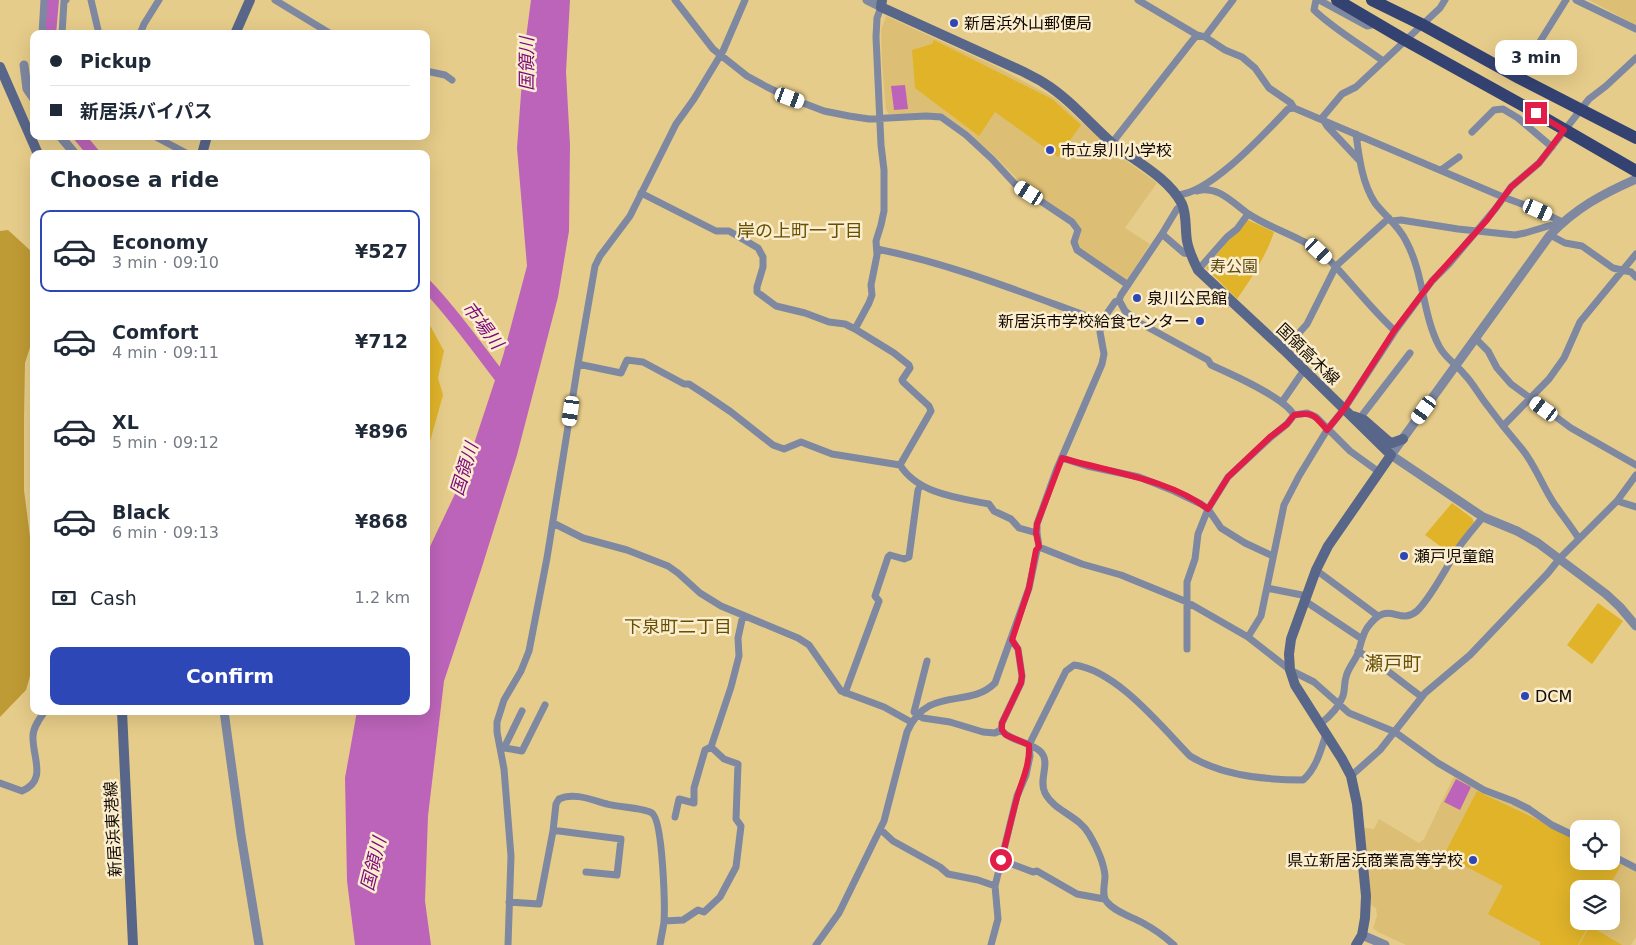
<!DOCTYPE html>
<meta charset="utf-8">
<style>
body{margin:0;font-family:"DejaVu Sans","Noto Sans JP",sans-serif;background:#f2f2f3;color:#1f2937;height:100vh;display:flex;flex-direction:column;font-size:19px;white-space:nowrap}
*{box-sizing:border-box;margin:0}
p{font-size:16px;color:#747a83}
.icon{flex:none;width:28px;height:28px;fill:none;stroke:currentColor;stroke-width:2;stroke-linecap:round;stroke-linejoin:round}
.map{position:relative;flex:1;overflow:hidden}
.side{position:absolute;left:30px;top:150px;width:400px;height:565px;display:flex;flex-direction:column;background:#fff;border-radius:10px;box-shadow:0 5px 20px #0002}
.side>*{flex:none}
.top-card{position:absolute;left:30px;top:30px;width:400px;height:110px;border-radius:10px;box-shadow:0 5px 20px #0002;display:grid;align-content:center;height:110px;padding:0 20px;background:#fff}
.buttons{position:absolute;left:1570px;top:820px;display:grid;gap:10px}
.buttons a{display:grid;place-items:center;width:50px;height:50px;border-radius:10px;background:#fff;box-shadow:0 5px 20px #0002;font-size:25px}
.end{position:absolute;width:22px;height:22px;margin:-11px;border:6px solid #e11d48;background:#fff;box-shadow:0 0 0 2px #fff}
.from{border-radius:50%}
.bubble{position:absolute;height:35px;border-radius:10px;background:#fff;box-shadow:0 5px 20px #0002;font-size:16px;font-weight:600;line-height:35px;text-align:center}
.car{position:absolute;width:15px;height:30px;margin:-15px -8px;border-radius:6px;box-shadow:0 0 4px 1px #0007;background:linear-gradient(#fff 24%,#345 0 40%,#fff 0 76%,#345 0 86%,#fff 0)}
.top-card b{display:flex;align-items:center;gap:18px;height:48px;font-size:19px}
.top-card b+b{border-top:1px solid #e0e1e3}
.top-card i{width:12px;height:12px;background:#1f2937}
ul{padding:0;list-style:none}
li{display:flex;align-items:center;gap:15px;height:82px;margin:0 10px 8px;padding:0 10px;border:2px solid transparent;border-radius:10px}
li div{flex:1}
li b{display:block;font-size:19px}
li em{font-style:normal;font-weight:600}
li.selected{border-color:#2e47b7}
li>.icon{width:45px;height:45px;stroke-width:1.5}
h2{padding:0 20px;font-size:22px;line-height:60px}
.pay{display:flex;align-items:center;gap:12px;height:55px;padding:0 20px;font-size:19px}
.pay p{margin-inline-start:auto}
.primary-button{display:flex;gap:10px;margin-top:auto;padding:10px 20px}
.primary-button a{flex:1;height:58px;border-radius:10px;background:#2e47b7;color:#fff;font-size:20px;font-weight:600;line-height:58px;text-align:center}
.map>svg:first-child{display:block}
</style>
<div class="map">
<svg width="1636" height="945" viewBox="0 0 1636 945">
<rect width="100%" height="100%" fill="#e6cc8a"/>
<path fill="#dcbf75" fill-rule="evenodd" d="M1589,0H1636V25Z
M886,16L993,65L1055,98L1118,155L1157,183L1125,228L1150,244L1126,281L1079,248L1077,241L1081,227L1022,184L992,153L944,115L889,114L886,110L882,64L881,30Z
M1454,776L1484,794L1524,809L1549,826L1579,842V861H1611V858L1636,871V937L1631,945H1406L1378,932L1373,928L1377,916L1376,908L1371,905L1364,828L1374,829L1379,819L1419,843L1424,839ZM1579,889H1611V921H1579Z"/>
<path fill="#e0b329" d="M934,40L1052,99L1081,125L1058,157L995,112L979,136L915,88L912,50L932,44Z
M1248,220L1274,232C1266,256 1252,278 1237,299L1206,268L1244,221Z
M426,318L444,351L438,378L443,395L426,456Z
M1452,503L1472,518L1474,522L1451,554L1425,535Z
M1598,603L1623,621L1592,664L1567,645Z
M1477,791L1538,820L1579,842V861H1611V860L1621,865L1608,889H1579V921H1591L1578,945H1540V942L1488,914L1503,886L1444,855Z
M1590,926L1622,945H1579Z"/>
<path fill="#bf9b35" d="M8,230L32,252L34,257V335L25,363L24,419V490L34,568V662L26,690L0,717V231Z"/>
<path fill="#bc64b9" d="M531,0H570L566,72L570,145L569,231L558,297L517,455L481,570L444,681L428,816L425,901L431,945H355L347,881L345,778L357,711H426V555L463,477L503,356L527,266L517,148L524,53Z
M905,85L908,109L894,110L891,86Z
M1456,779L1471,787L1460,810L1444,802Z"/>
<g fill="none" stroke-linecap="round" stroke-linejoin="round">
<path stroke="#bc64b9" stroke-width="12" d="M50,34L53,0
M79,136L94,154
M426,285C456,316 480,352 507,386"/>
<path stroke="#7e88a1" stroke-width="7" d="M91,0L99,34
M275,0L331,34
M675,0L713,49L747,76L767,87L790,98L824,111L849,116L869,119L926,116L941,117L966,135L992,159L1015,184L1072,222L1078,230L1074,242L1077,250L1128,285
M1138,0L1197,35
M1316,0L1314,10C1335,30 1360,44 1383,61
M1319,0L1367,26L1376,24
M1576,0L1636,29
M42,34L44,0
M62,34L64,1L66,0
M140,34L144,24L159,0
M1205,37L1225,50L1242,57L1255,68L1269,88L1291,103L1294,108
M426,71L445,75L452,80
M1519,78L1531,56L1566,0
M27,89L32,83L34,78
M1321,119L1342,94L1356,87L1440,8L1445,0
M1324,121L1327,126L1359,160
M1472,132L1494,110L1503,109L1518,118L1552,147
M1356,134C1359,157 1362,183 1375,203C1385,216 1399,226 1406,241C1424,274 1422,313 1439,346C1445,358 1456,364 1464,374C1473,383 1479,395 1487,405C1498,420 1510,435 1522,449C1535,465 1542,485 1553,502C1561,514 1571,526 1579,539
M154,136L188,154
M1112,143L1192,41L1197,35L1205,37L1233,0
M1441,170L1459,157
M1197,191C1217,185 1232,202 1247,213C1269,228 1296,235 1318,250C1331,260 1342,274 1353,286C1366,301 1380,317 1395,331
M641,193L716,231H729L758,248L763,257V267L757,287V292L776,306L805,313L829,322L845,324L855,329L894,353L909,365L910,368L902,380L903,382L929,406L931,411L900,465
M1177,195C1210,194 1265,133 1288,109L1294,108L1503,197L1538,210L1562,222
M1183,205L1177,209L1162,234L1184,253L1190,254
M1392,221L1401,220L1458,229L1515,235L1525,233L1562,222
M1550,235L1565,243L1582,246L1613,268L1631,272L1636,277
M877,249C952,264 1023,293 1095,319L1101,322
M1198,270L1227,237L1237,229L1248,214
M1119,300L1125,311L1140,323L1208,360L1211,365C1231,374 1284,397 1294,415L1307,413L1316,417L1350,451L1379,472
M855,329L869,303L872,295L871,285L877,255L876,241L881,225L884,211V170L881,145L876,37L877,18L881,7
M1476,339L1488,351L1497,368L1511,384L1571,428L1636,465
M1284,350L1307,324L1336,266L1389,218
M578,364L621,373L627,360L643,362L684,384H689L706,395L731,412L773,445L784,449L801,442L832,454L900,465C918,494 959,498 989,504L994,511L1011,519L1019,528L1037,533
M1282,402L1304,370
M1360,418L1410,353
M1503,426L1549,379L1564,358L1580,322L1636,254
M1062,458L1087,466L1139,477L1174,491L1201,504L1208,509L1221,528L1245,543L1273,556
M1617,501L1636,507
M553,523L583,538L627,550L668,566L678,573L700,593L721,606L798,638L809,645L841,691L884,707L911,722
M1039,547L1082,564L1121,575L1187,602L1248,637L1290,670L1314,682L1349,713L1395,732L1438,763L1484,790L1513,801L1529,809L1552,825L1579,838
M1316,570L1378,616
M1267,588L1307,596
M1305,601L1362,639
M1248,637L1261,616L1284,505L1299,476L1327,430L1344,409L1395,331L1432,281L1449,264L1496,208L1511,187L1539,163L1589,99L1606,86L1636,58
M1187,649V582L1195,559L1198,534L1208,509L1228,477L1271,437L1287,424L1294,415
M1358,651C1381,664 1401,682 1422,697
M927,661L914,712L923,718L950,722L983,732L995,733L1001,730C1011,742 1030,741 1041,752C1051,763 1038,780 1045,793C1054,811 1079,816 1089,834C1096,846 1104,863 1105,876C1105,884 1101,896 1107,902C1115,912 1132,917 1143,923C1154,929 1164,936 1174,945
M845,693L879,601L875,596L888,557L890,555L904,559L909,557L918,490L921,485
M1319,725C1328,718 1339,707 1343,696C1345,690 1344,683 1346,677C1348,668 1355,661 1358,653C1361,644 1362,636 1367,628C1389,597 1398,627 1417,611C1432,596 1446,568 1457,550C1465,538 1474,528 1483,517
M1001,730L1002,723L1021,683L1022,676L1018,649L1012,640
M500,747L522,751L545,705
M504,748L522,711
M1351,776L1380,750L1425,693L1470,655L1548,573L1560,558L1617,501L1636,475
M0,783L22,791C48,780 32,757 33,736C33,727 40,718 45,711
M675,817L679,799L694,803V788L705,750L711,747
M880,829L893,841L940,867L948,874L978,880L995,886
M553,831H559L621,839L617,875L586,872
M1611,855L1636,868
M1001,860L1033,872L1037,871L1077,894L1104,899
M509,902L539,904L553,831L556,804L559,799C574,792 592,800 607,804C617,807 646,808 652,813C663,821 665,906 664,922C663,930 661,937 660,945
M664,921L683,920L698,910L704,912L720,897L736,867L741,826L736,819L738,764L724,759L711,747L731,687L739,656L738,638L743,615
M508,945L511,856L504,769L497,732V722L504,700L521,671L529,651L547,558L578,364L595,266L600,256L630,216L676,124L694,99L723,51L745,0
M816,945L839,913L884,821L907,732C928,684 968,710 995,683L1029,588L1037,550L1039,547L1037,533V524L1056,471L1102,364L1104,354L1100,332L1101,322L1115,302L1119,300L1121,295L1162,234
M991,945L998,919L995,886L1017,796L1026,775L1030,756L1029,745L1066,671L1074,665C1116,670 1161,726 1190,756C1222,776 1265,780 1303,780C1316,769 1321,750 1326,734"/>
<path stroke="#7e88a1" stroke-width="9" d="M867,0L881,7
M24,65L27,89L34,99
M60,136L75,154
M1636,179C1602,194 1576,208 1550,235L1391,455L1483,517L1517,531L1538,543L1606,594L1620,607L1636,626
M224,711L241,835L259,945
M1362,935L1385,945"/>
<path stroke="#58668a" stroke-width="10" d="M882,0L881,7L1024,72C1031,76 1038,79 1044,83C1070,99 1090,124 1113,144C1135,161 1169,178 1182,204C1187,216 1185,229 1187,241C1189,252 1193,260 1198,270L1284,350L1391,455L1328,546L1316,570L1291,639L1289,654L1290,670L1295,685L1342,759L1351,776L1357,804L1366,896L1365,918L1362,935L1356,945
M235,34L250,0
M0,67L38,154
M202,154L207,136
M1353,416L1364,420L1388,441L1392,443L1403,439
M122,711L133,945"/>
<path stroke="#334271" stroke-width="12" d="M1337,0L1405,40L1522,105L1636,171
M1372,0L1423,25L1519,78L1636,138"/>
</g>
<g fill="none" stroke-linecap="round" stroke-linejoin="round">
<path stroke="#e11d48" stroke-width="6" d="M1001,860C1007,840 1011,819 1017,798C1022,780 1030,765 1029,745L1006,735L1002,730V723L1021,683L1022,676L1018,649L1012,640L1029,588L1036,550L1039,547L1036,533L1037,524L1062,458C1109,472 1169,479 1208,509L1228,477L1270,437L1287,424L1294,415C1314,412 1314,415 1327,430L1344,409L1394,331L1432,281L1487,220L1511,187L1539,163L1564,130L1536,113"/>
</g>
<g fill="#2e47b7" stroke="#fbeece" stroke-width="2">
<circle cx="954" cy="23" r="5"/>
<circle cx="1050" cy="150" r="5"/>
<circle cx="1137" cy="298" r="5"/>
<circle cx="1200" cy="321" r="5"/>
<circle cx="1404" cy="556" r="5"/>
<circle cx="1525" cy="696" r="5"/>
<circle cx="1473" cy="860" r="5"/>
</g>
<g text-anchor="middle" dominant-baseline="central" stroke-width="5" stroke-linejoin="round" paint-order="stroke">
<g font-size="16" fill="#140a00" stroke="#fbeece" text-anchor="start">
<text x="964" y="23">新居浜外山郵便局</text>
<text x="1060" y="150">市立泉川小学校</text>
<text x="1147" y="298">泉川公民館</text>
<text x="1190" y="321" text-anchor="end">新居浜市学校給食センター</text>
<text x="1414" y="556">瀬戸児童館</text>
<text x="1535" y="696">DCM</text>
<text x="1463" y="860" text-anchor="end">県立新居浜商業高等学校</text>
</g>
<g font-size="16" fill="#5d4a14" stroke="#fbeece">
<text x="1234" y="266">寿公園</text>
</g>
<g font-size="16" fill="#140a00" stroke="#fbeece">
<text transform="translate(1308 354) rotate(44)">国領高木線</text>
<text transform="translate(113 829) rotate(-93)">新居浜東港線</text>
</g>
<g font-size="18" font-style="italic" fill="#7c077c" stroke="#fbeece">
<text transform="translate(526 64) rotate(-90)">国領川</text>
<text transform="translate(483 325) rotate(53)">市場川</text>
<text transform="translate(464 469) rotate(-73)">国領川</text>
<text transform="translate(373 864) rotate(-76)">国領川</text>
</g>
<g font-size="18" fill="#674f03" stroke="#fbeece">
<text x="800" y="230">岸の上町一丁目</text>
<text x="678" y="626">下泉町二丁目</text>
</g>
<g font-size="19" fill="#674f03" stroke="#fbeece">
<text x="1393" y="663">瀬戸町</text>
</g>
</g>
</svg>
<div class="buttons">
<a><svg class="icon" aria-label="locate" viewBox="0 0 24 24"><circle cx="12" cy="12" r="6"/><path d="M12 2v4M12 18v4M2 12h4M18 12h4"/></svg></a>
<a><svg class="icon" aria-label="layers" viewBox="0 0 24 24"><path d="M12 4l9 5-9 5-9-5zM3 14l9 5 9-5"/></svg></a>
</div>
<i class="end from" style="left:1001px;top:860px"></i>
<i class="end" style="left:1536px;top:113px"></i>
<div class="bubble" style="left:1495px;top:40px;width:82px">3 min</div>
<i class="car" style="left:790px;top:98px;rotate:110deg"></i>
<i class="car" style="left:1029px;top:193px;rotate:303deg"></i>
<i class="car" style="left:1538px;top:210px;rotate:114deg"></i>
<i class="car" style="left:1319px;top:251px;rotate:133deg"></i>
<i class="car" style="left:1544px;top:409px;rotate:306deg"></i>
<i class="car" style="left:1424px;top:410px;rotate:216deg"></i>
<i class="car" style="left:571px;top:411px;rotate:188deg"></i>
<div class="top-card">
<b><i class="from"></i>Pickup</b>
<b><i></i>新居浜バイパス</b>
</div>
<section class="side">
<h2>Choose a ride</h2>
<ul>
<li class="selected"><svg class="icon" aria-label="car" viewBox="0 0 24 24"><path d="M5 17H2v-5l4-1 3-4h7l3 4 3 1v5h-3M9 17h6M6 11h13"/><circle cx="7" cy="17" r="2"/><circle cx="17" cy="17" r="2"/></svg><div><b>Economy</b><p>3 min · 09:10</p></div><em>¥527</em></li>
<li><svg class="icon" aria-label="car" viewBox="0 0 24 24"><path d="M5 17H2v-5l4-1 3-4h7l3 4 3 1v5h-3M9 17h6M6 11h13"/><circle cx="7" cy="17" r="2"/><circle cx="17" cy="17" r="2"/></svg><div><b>Comfort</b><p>4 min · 09:11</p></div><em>¥712</em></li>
<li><svg class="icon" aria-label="car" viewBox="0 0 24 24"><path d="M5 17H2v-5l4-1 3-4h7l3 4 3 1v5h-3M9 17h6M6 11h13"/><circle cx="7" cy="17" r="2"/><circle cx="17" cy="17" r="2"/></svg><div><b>XL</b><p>5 min · 09:12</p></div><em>¥896</em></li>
<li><svg class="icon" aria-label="car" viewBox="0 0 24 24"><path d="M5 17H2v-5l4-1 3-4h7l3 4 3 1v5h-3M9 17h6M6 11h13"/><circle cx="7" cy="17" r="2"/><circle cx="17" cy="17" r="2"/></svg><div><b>Black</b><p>6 min · 09:13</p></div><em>¥868</em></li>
</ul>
<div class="pay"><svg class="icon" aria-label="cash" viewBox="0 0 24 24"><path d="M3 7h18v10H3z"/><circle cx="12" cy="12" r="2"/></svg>Cash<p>1.2 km</p></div>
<div class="primary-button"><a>Confirm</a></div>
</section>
</div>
